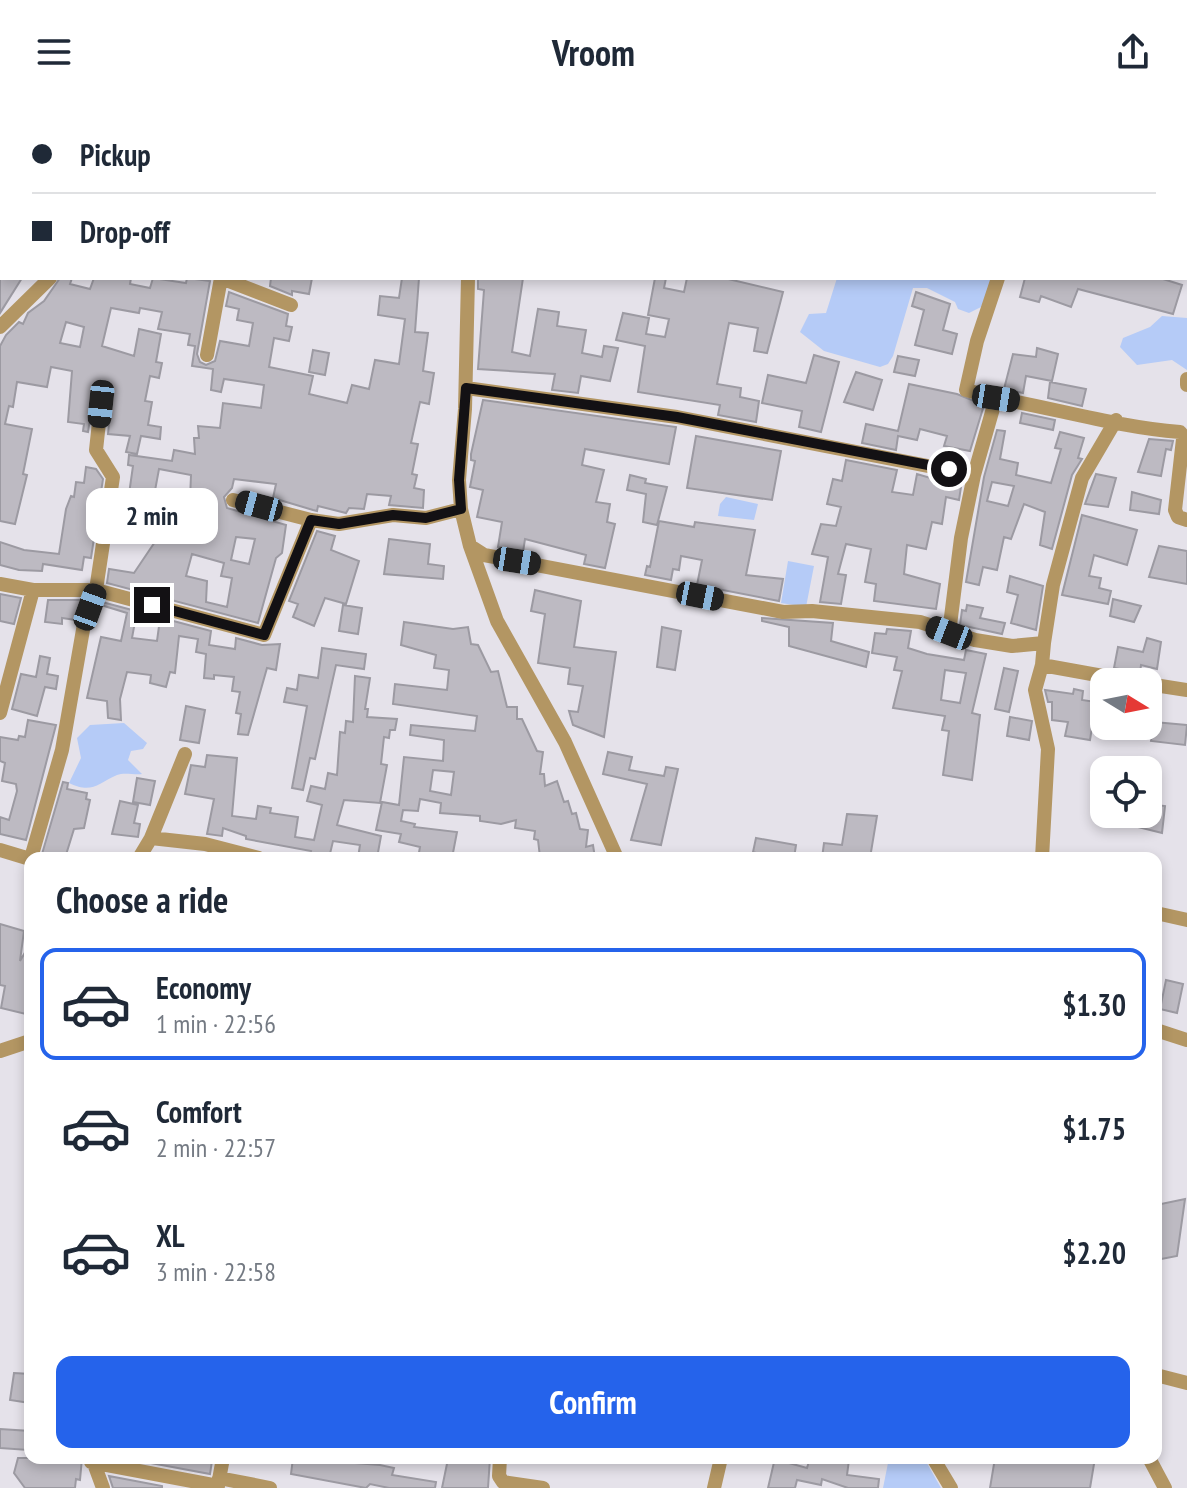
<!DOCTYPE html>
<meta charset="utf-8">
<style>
body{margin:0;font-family:"PT Sans Narrow",sans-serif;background:#f2f2f3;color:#1f2937;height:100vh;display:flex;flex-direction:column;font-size:30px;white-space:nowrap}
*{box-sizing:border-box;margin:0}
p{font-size:26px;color:#747a83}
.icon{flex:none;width:44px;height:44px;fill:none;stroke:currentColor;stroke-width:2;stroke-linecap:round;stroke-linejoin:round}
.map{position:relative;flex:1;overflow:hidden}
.details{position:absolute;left:24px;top:748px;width:1138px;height:612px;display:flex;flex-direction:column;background:#fff;border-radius:16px;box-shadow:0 4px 12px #0003}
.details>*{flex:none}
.top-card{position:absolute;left:0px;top:0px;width:1188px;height:176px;box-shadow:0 4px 12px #0003;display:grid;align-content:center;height:176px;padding:0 32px;background:#fff}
.needle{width:52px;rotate:100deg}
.tools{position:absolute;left:1090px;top:564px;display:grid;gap:16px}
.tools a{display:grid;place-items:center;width:72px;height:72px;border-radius:16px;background:#fff;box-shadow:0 4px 12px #0003;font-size:40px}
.end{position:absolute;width:36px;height:36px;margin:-18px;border:10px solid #131114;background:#fff;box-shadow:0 0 0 4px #fff}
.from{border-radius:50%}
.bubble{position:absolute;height:56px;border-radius:16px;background:#fff;box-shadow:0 4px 12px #0003;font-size:26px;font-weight:700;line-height:56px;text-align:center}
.car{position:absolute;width:24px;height:48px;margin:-24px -12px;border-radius:10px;box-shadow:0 0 6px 2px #0007;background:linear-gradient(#222 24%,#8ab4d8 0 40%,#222 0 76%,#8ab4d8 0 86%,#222 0)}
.top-card b{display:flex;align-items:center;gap:28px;height:76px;font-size:30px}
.top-card b+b{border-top:2px solid #e0e1e3}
.top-card i{width:20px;height:20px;background:#1f2937}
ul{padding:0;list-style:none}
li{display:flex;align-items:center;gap:24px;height:112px;margin:0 16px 12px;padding:0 16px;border:4px solid transparent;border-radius:16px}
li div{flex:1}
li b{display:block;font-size:30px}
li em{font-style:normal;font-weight:700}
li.current{border-color:#2563eb}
li>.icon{width:72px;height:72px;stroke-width:1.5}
h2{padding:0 32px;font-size:36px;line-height:96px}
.cta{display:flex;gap:16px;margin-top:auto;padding:16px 32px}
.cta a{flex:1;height:92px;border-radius:16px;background:#2563eb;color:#fff;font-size:32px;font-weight:700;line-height:92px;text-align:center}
header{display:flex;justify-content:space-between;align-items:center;height:104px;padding:0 32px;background:#fff;font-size:36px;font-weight:700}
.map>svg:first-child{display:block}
</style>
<header><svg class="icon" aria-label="menu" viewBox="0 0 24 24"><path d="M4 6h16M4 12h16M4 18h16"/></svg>Vroom<svg class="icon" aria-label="share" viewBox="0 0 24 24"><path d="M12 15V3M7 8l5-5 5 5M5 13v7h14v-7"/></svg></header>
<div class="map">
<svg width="1187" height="1384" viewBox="0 0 1187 1384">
<rect width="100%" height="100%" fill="#e5e2ea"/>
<path fill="#b5cbf7" d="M837,174H994L981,203L969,209L958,205L955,198L927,184H913L893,252L888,260L880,263L824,247L800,228L809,210L826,209Z
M1162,212L1187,214V266L1172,256L1137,261L1120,243L1123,234L1150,223Z
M726,393L758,400L754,416L718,412L720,400Z
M788,457L814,462L806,503L781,499Z
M124,619L147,639L143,645L131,647L128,656L142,670C134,671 124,668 117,671C97,680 92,690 69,679L81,654L77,634L90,621Z
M889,1354H924L941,1384H883Z"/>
<path fill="#bdbac2" stroke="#9c9aa2" stroke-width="2" fill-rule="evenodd" d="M0,174H22L0,209Z
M60,174H72L70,180L90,185L94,174H131L130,180L150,184L153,174L186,179L187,174L210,177L197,250L200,258L206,261L215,257L220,237L249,242L253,219L237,216L239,205L226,202L229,188L288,210L286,222L292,223L289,237L274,234L269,263L313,272L309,290L347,299L352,281L369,285L375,256L399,260L405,215L378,211L380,192L399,194L402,174H419L415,228L428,229L423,267L434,269L429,300L420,298L411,339L418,340L412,370L417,371L414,384L424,386L423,404L389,401L391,392L367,390L364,405L349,404L346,409L318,402L317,407L313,406L273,394L276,380L234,375L232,384L224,393L227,404L286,421L282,449L276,454L258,519L107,479L109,465L134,469L161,429L175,433L178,413L204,418L207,398L190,396L191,371L159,365L154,392L129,390L133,362L128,361L129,351L172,357L174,346L195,350L194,334H199L198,322L220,324L223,299L261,304L264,281L224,275L221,288L211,286L213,265L192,262L195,242L188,241L190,230L158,225L162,208L140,204L139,209L111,204L102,242L134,252L139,225L161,230L156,258L162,259L159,274L150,272L145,297L152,298L148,321L161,323L160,335L141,332L137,350L126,348L130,332L108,330L111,300L103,290L93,295L88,328L83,327L84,320L68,318L72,267L51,263L47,283L17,278L13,303L9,302L5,320L32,325L23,370L27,371L15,420L0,417V242L6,231L19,218L23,220L28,209L44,197ZM66,218L84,223L80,243L60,239ZM236,433L255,435L249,460L231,456ZM192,450L224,459L221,472L232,474L227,503L206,498L207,477L186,472Z
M271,174H312L309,190L292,187V191L270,182Z
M478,174H523L512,248L530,252L538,205L559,208L557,222L586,226L582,249L602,253L604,242L618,244L610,277L581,272L578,289L552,286L555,270L478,265L484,186L478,185Z
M655,174H666L664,184L684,188L687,174H724L783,188L767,249L754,247L758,224L729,219L717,280L741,284L740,293L759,297L756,318L718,311L720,301L638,288L645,242L616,236L623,209L649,214L646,230L665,233L669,215L648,211Z
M1025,174H1160L1182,181L1173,210L1078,185L1071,203L1041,192L1039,198L1020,193Z
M916,188L950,200L943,226L957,230L952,250L915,241L924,206L912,202Z
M1037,244L1058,250L1052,277L1026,272L1023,289L1004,285L1013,250L1036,253Z
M313,246L329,249L325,271L309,268Z
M814,251L839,258L821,328L799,323L802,307L762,299L768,271L806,279Z
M898,252L919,256L915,272L894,268Z
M856,268L882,276L873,306L844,298Z
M1050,278L1086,285L1082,302L1048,294Z
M909,280L957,290L984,301L970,347L944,342L947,332L920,325L917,336L898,332L896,346L862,339L866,320L898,327Z
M483,296L676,323L669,360L585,345L582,361L604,366L596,398L610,400L607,418L615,420L605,464L584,460L586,451L525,435L523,448L498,443L502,418L477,413L483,386L470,383L475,357L471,356V350Z
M1022,309L1055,316L1053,326L1020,319Z
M997,326L1005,327L1000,355L1018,359L1016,371L1051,379L1061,345L1055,344L1060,328L1084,334L1078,354L1082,355L1072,371L1052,445L1040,441L1045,408L1024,400L1011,435L1004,433L997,466L983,463L979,481L966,478L984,373ZM992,378L1014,382L1008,402L987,397Z
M696,332L781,347L772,396L687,384Z
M1149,335L1173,337L1171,346L1166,345L1161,372L1138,368Z
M846,356L897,366L892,388L913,391L917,370L961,383L959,396L946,393L942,420L932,418L926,445L907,441L904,470L940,480L936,505L874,497L876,480L865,478L871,445L846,440L838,470L846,471L841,500L820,498L828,453L812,450L821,420L836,422L841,403L827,400L833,375L842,377Z
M86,363L96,365L103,375L91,454L84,453L82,466L43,460L42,467L19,466L0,461V438L24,446L59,450L66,405L71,392L74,393L76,378L84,379Z
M1096,370L1116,374L1108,403L1085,400Z
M630,371L646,375L645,379L667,383L657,421L643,418L646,390L627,386Z
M1132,388L1161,396L1159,410L1130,406Z
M118,404L159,410L157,425L125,422L123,433L114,432Z
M1082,411L1137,426L1127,461L1094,451L1089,472L1101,474L1099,484L1111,487L1108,500L1062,491Z
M659,417L694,423L695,418L755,426L746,471L783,475L779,497L697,481L702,456L681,452L679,466L673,465L671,476L645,471L647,462L650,463Z
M317,427L335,432L331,446L359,457L346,500L325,494L314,522L293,513L298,500L289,497Z
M389,435L430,440L428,460L444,462L443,475L384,470Z
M1159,442L1187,447V480L1149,473Z
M1010,472L1043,482L1036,526L1011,519L1018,491L1007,488Z
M535,486L581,497L574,543L616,548L604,633L573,621L569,607L578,608L583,582L568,580L570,564L538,559L545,510L531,507Z
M0,490L21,494L14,520L0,517Z
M1113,495L1141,502L1134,518L1110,512Z
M48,496H82L75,516L62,514V520L45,518Z
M102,498L211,527L209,541L235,545L236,534L262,541L280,540L276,566L267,564L248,631L238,630L241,610L236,609L240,588L232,587L234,573L214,571V575L204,574L206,550L196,548L198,535L179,532L175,569L170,568L166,583L150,579L151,571L127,568L120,595L121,616L108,614L107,597L87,594L101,533L121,537L127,509L101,501ZM136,512L160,515L157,537L132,534Z
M343,501L362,504L358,530L339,527Z
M967,501L983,504L980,514L1005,519L1002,530L960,521L962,506L966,507Z
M762,514L833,519L831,537L869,548L866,563L789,542V523L762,517Z
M404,518L453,525L468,523L471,540L478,541L491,568L498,567L507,603H517V615H522L537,647L543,648L540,670H544L545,682L557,677L564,698L568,697L572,710L576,709L580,725L588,726L586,743L593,741L595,754L540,753L538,736L534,735L535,727L515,724L516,716L501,720L480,717V712L440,709L441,699L420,695L418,707L403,706L401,717L415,720L414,723L457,728L452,754H418L420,743L399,738L401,730L376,726L382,698L399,701L404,653L443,657L444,636L410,631L411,621L475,627L477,612L393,600L395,580L447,586L449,566L434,564L436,551L401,541ZM433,666L454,668L451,691L430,687Z
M662,523L681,527L675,566L657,563Z
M887,525L911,527L908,544L927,550L964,556L966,546L986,550L972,609L980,611L972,676L943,671L949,627L942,626L945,612L893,604L902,567L894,566L897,553L872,549L875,529L886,530ZM945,566L966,569L960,599L941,596Z
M1147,534L1161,538L1157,565L1141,561L1140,569L1114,564L1118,543L1143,548Z
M322,544L366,550L364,565L336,561L315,655L310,654L303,686L292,684L307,602L284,598L287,584L297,586L299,571L318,574Z
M40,552L50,554L47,570L58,572L56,585L45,583L37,612L12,605L21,570L36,573Z
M1004,564L1018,567L1009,608L995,605Z
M355,572L370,574L365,605H368L367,613L397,615L395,626H390L389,634L384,633L381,660L387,661L380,699L344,696L337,721L381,732L377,754H358L360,741L333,737L329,754H309L311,747L246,735V732L223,724L222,732L207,730L214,695L185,690L191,661L205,663L207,651L237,654L232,712L256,715L258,702L271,704L270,709L298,713L295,733L314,736L322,701L307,697L311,682L325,685L328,669L337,671L340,628L345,629L346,617L353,618Z
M1074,585L1083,587L1082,596L1096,598L1090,636L1065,632L1068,618L1052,616V598H1048L1045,586L1073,590Z
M186,602L205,606L199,639L180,636Z
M1010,613L1032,617L1029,636L1007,632Z
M28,616L56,621L26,736L0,730V713L9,716L17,687L16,680L2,677L5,659L0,657V633L18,636L19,632L25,633Z
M1154,618L1187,621L1185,641L1151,637Z
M608,648L632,653L629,666L664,672L666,663L678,665L661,741L631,736L647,680L603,670Z
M137,674L155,677L150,701L133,698Z
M63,678L68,679L67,685L87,689L86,695L90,696L84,724L74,725L65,754H55L42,750Z
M120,697L138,701L134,719L140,720L138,733L112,730Z
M1149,700L1165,702L1162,729L1134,722L1136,710H1148Z
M847,710L877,712L870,754H822L824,739L842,741Z
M756,734L796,741L794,754H758L759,750L753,748Z
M0,820L24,827L20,857L30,840V911L1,904L5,882L0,881Z
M1166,876L1183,880L1177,909L1160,905Z
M1185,1095L1177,1152L1156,1156V1101Z
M14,1269L30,1270V1299L10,1296Z
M0,1325L30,1327L28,1346L0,1344Z
M18,1354H82L80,1376L76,1375L75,1384H25L14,1369Z
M124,1354H208L212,1357L210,1370Z
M293,1354L380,1361L394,1364L392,1371L436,1378L435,1384H389L370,1380L366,1384L291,1370Z
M461,1354H490L488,1384H442L448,1355L460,1357Z
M775,1354H790L789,1359L807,1364L810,1354L849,1356L847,1371L879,1375L878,1384H848L822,1375L821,1381L797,1376L795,1384H768Z
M995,1354H1095L1090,1384H990Z
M109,1372L162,1382V1384H113Z"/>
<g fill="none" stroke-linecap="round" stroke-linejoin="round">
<path stroke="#b39663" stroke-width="14" d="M239,0L247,2
M462,0V2
M154,2L155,0
M1186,91H1187
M221,174L291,201
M468,174L465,305L459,376L461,405L470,442L497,517L565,638L617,754
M0,223L50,174
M207,251L221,174
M1187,275V281
M466,284L677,313L974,371L961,434L949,529
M996,294L966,286L977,237L998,174
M1183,335L1175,406L1178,413L1187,416
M974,371L996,294C1058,305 1118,323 1180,328L1187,337
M233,396L311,416L339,420L393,411L426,414L461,405
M470,442L484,451L783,508L812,507L920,518L975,536L1012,542L1044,539L1042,561L1136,578
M0,480L33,486L0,609
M33,486H96L264,531L311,416
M1044,539L1053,481L1082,374L1116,316
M1148,580L1187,586
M151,734L205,740L259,754
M0,746L30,755
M31,754L62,646L84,520L96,486L113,373L96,346L101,300
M139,754L151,734L185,650
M1042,754L1048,645L1035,586L1042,561
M1156,809L1187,816
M1156,926L1187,936
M0,947L30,937
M1156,1271L1187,1279
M92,1354L103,1384
M500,1354L499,1372L503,1378L543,1384
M933,1354L951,1384
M1149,1354L1165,1384
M91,1358L218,1382
M219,1374L270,1384
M218,1381L223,1354
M714,1384L721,1354"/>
</g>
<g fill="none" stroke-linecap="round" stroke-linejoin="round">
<path stroke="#131114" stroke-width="10" d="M152,501L264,531L311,416L339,420L393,411L426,414L461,405L459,376L466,284L677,313L949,365"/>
</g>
</svg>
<div class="tools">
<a><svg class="needle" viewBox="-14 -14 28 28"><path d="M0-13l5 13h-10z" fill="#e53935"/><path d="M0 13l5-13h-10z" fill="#747a83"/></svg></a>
<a><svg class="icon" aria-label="locate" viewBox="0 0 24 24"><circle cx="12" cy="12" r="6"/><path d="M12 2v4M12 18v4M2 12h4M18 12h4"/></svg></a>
</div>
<i class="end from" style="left:949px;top:365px"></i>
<i class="end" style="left:152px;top:501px"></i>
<div class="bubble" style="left:86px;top:384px;width:132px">2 min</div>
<i class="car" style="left:996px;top:294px;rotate:99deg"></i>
<i class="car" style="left:101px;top:300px;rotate:186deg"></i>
<i class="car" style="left:259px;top:402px;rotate:285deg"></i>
<i class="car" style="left:517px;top:457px;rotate:99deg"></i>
<i class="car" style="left:700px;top:492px;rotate:101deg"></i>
<i class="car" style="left:90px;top:503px;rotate:20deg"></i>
<i class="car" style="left:949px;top:529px;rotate:291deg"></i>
<div class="top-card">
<b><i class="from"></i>Pickup</b>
<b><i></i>Drop-off</b>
</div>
<section class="details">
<h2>Choose a ride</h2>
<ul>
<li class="current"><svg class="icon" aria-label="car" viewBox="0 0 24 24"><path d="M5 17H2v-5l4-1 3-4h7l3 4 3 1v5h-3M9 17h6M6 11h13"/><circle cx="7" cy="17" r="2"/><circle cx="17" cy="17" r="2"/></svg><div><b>Economy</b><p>1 min · 22:56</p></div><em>$1.30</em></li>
<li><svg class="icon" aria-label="car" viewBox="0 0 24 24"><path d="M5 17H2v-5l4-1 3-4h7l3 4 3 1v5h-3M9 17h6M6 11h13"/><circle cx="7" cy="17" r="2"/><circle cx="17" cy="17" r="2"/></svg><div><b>Comfort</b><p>2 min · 22:57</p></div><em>$1.75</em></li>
<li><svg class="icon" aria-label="car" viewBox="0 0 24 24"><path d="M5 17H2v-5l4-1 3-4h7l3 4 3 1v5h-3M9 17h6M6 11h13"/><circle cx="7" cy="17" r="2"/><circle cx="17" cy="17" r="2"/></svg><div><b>XL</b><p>3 min · 22:58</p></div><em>$2.20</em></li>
</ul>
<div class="cta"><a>Confirm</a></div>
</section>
</div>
